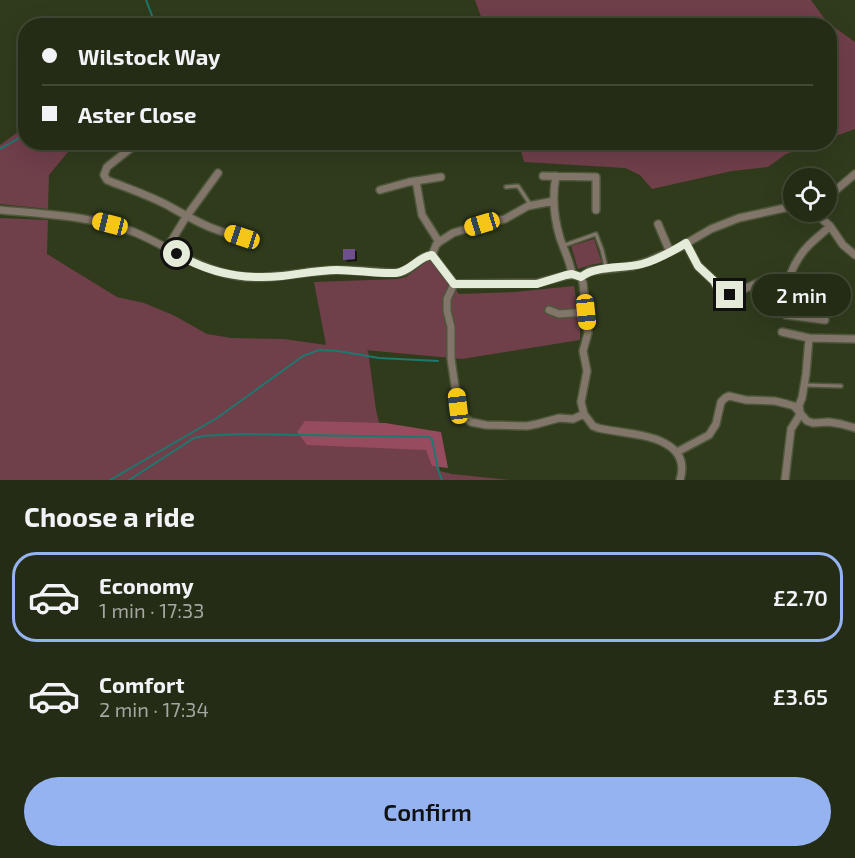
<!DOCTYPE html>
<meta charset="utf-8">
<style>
body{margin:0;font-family:"Exo 2",sans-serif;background:#2c341e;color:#f1f3f6;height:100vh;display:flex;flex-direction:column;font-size:22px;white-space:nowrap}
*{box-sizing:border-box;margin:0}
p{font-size:20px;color:#a3a7a0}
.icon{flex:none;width:33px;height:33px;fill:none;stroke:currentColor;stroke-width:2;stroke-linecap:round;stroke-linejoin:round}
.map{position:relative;height:480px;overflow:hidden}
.details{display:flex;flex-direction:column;background:#242c15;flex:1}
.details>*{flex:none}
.hud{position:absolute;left:18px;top:18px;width:819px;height:132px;border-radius:24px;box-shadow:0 6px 24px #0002,0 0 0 2px #414834;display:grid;align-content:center;height:132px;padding:0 24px;background:#242c15}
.buttons{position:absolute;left:783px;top:168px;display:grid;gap:12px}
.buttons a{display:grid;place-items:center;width:54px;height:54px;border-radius:50%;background:#242c15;box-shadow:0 6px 24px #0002,0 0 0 2px #414834;font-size:30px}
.end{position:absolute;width:27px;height:27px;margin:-14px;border:8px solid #e4ecd9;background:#111;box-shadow:0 0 0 3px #111}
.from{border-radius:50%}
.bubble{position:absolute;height:42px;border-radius:21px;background:#242c15;box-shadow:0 6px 24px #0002,0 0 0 2px #414834;font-size:20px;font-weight:600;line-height:42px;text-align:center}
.car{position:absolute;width:18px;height:36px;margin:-18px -9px;border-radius:8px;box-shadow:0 0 4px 2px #0007;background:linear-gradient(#f5c518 24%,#345 0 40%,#f5c518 0 76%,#345 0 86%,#f5c518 0)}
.hud b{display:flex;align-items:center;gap:21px;height:57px;font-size:22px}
.hud b+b{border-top:2px solid #414834}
.hud i{width:15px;height:15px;background:#f1f3f6}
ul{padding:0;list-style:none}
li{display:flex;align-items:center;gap:18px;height:90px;margin:0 12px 9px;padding:0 12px;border:3px solid transparent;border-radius:24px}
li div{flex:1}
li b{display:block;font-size:22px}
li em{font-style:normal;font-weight:600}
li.current{border-color:#95b2f1}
li>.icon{width:54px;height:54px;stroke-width:1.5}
h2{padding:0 24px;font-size:27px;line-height:72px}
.button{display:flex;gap:12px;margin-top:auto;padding:12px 24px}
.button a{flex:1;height:69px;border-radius:36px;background:#95b2f1;color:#111;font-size:24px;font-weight:600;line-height:69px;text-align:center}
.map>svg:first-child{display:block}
</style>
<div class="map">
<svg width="855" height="480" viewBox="0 0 855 480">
<defs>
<filter id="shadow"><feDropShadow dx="3.5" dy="2" stdDeviation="0" flood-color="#0009"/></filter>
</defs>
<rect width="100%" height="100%" fill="#303b1c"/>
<path fill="#6f3f4a" d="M475,0H811L827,22L855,42V129L830,138V26L484,25Z
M25,127L26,142L64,143L68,152L49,175L48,209L0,204V145Z
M519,143V142L818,143L786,154L768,167L732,171L652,189L640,175L625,168L524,162Z
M0,218L48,220L47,254L117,297L144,303L173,315L207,334L231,338L284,339L326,345L314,282L397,279L406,277L430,259L459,294L515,292L574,286L580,324V340L462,359L365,350L368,351L376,410L382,435L433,436L440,471L452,474L511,480H0Z
M594,239L602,263L590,265L578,269L571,246Z"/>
<path fill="#974b5f" d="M305,421L385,423L441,432L448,468L432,466L426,450L307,445L297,432Z"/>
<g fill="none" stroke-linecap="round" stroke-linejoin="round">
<path stroke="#1d786f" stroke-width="2" d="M146,0L156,26
M0,149L26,134
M110,480L217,418L303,356L319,350L338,351L379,358L438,361
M129,480L194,438L203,436L240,434L429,437L432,439L438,470L442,480"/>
</g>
<path fill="#6f5090" filter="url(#shadow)" d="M343,249H355V259L343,260Z"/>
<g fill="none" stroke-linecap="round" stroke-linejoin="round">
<g stroke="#4d573a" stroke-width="6">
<path id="lane" d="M506,187L518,186L530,204
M565,245L596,234L602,250L606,267
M804,385L841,386"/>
</g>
<g stroke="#4d573a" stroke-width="10">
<path id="street" d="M139,142L136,144L107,167L104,175L107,180C127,188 148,195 167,205C192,219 223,238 253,236
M543,176L596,177V210
M556,176C552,196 554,218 560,238C564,250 570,261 572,274
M416,181L422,215L439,242
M380,190L409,182L441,177
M826,197L830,195L855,174
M0,210C45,214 92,216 134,232C170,247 198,270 238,276C272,281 305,270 338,270C351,270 365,271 379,272C386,272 394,274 401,272C413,269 420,256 432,255L454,284L537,283L572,274L581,277L590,271L633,266L649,261L680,247L711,229L739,218L794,206
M819,212L823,220L830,226L843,245L855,255
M658,224L670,252
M686,243L698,266L714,281L721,295H730L769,278
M167,248L186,217L218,173
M432,255L436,245L439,242L453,233L482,224L505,219L528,206L554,201
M581,277L583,283L588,333L583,351L587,371L581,402L584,414L593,426L598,428C626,435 694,433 680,480
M454,284L447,299V311L451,327V359L458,406L462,414L467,419L471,422L486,425L527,426L537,424L559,418L573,419L584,414
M549,310L559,314L586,312
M825,320L786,315L782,311C784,288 792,262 809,245C815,239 823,233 830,226
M782,332L809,338L855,339
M677,452L709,435L716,424L721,402L725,398L729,396L746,400L775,401L787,404L794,406L807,421L813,423L829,422L841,424L855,428
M785,480L791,429L798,418L800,412L799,405L802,398L806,374L809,338"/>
</g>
<use href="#lane" stroke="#82756a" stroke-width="3"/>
<use href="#street" stroke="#82756a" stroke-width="7"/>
</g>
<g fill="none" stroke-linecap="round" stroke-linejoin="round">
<path stroke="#e4ecd9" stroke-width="8" d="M177,254C209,273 245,280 282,276C300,274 319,270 337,270C356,270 378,274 396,273C411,271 419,256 432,255L454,284H537L566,275L572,274L581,277C596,265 623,269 642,264C657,260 673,251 686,243L698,266L714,281L721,295H730"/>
</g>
</svg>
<div class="buttons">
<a><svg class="icon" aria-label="locate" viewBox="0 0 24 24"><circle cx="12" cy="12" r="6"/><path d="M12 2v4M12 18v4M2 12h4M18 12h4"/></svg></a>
</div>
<i class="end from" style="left:177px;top:254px"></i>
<i class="end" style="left:730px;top:295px"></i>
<div class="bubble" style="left:752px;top:274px;width:99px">2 min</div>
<i class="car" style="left:110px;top:224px;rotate:284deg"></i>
<i class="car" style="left:482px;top:224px;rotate:253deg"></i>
<i class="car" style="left:242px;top:237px;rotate:288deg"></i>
<i class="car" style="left:586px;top:312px;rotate:174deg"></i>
<i class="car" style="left:458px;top:406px;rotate:353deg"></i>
<div class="hud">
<b><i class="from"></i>Wilstock Way</b>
<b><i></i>Aster Close</b>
</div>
</div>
<section class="details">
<h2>Choose a ride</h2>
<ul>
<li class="current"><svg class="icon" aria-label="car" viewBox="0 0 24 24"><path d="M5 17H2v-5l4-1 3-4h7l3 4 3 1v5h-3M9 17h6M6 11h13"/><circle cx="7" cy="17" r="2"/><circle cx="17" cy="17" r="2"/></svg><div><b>Economy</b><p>1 min · 17:33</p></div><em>£2.70</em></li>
<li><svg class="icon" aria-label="car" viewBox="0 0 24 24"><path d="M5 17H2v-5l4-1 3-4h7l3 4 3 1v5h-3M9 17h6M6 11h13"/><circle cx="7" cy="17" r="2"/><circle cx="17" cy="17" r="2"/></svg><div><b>Comfort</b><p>2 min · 17:34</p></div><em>£3.65</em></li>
</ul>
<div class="button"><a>Confirm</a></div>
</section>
